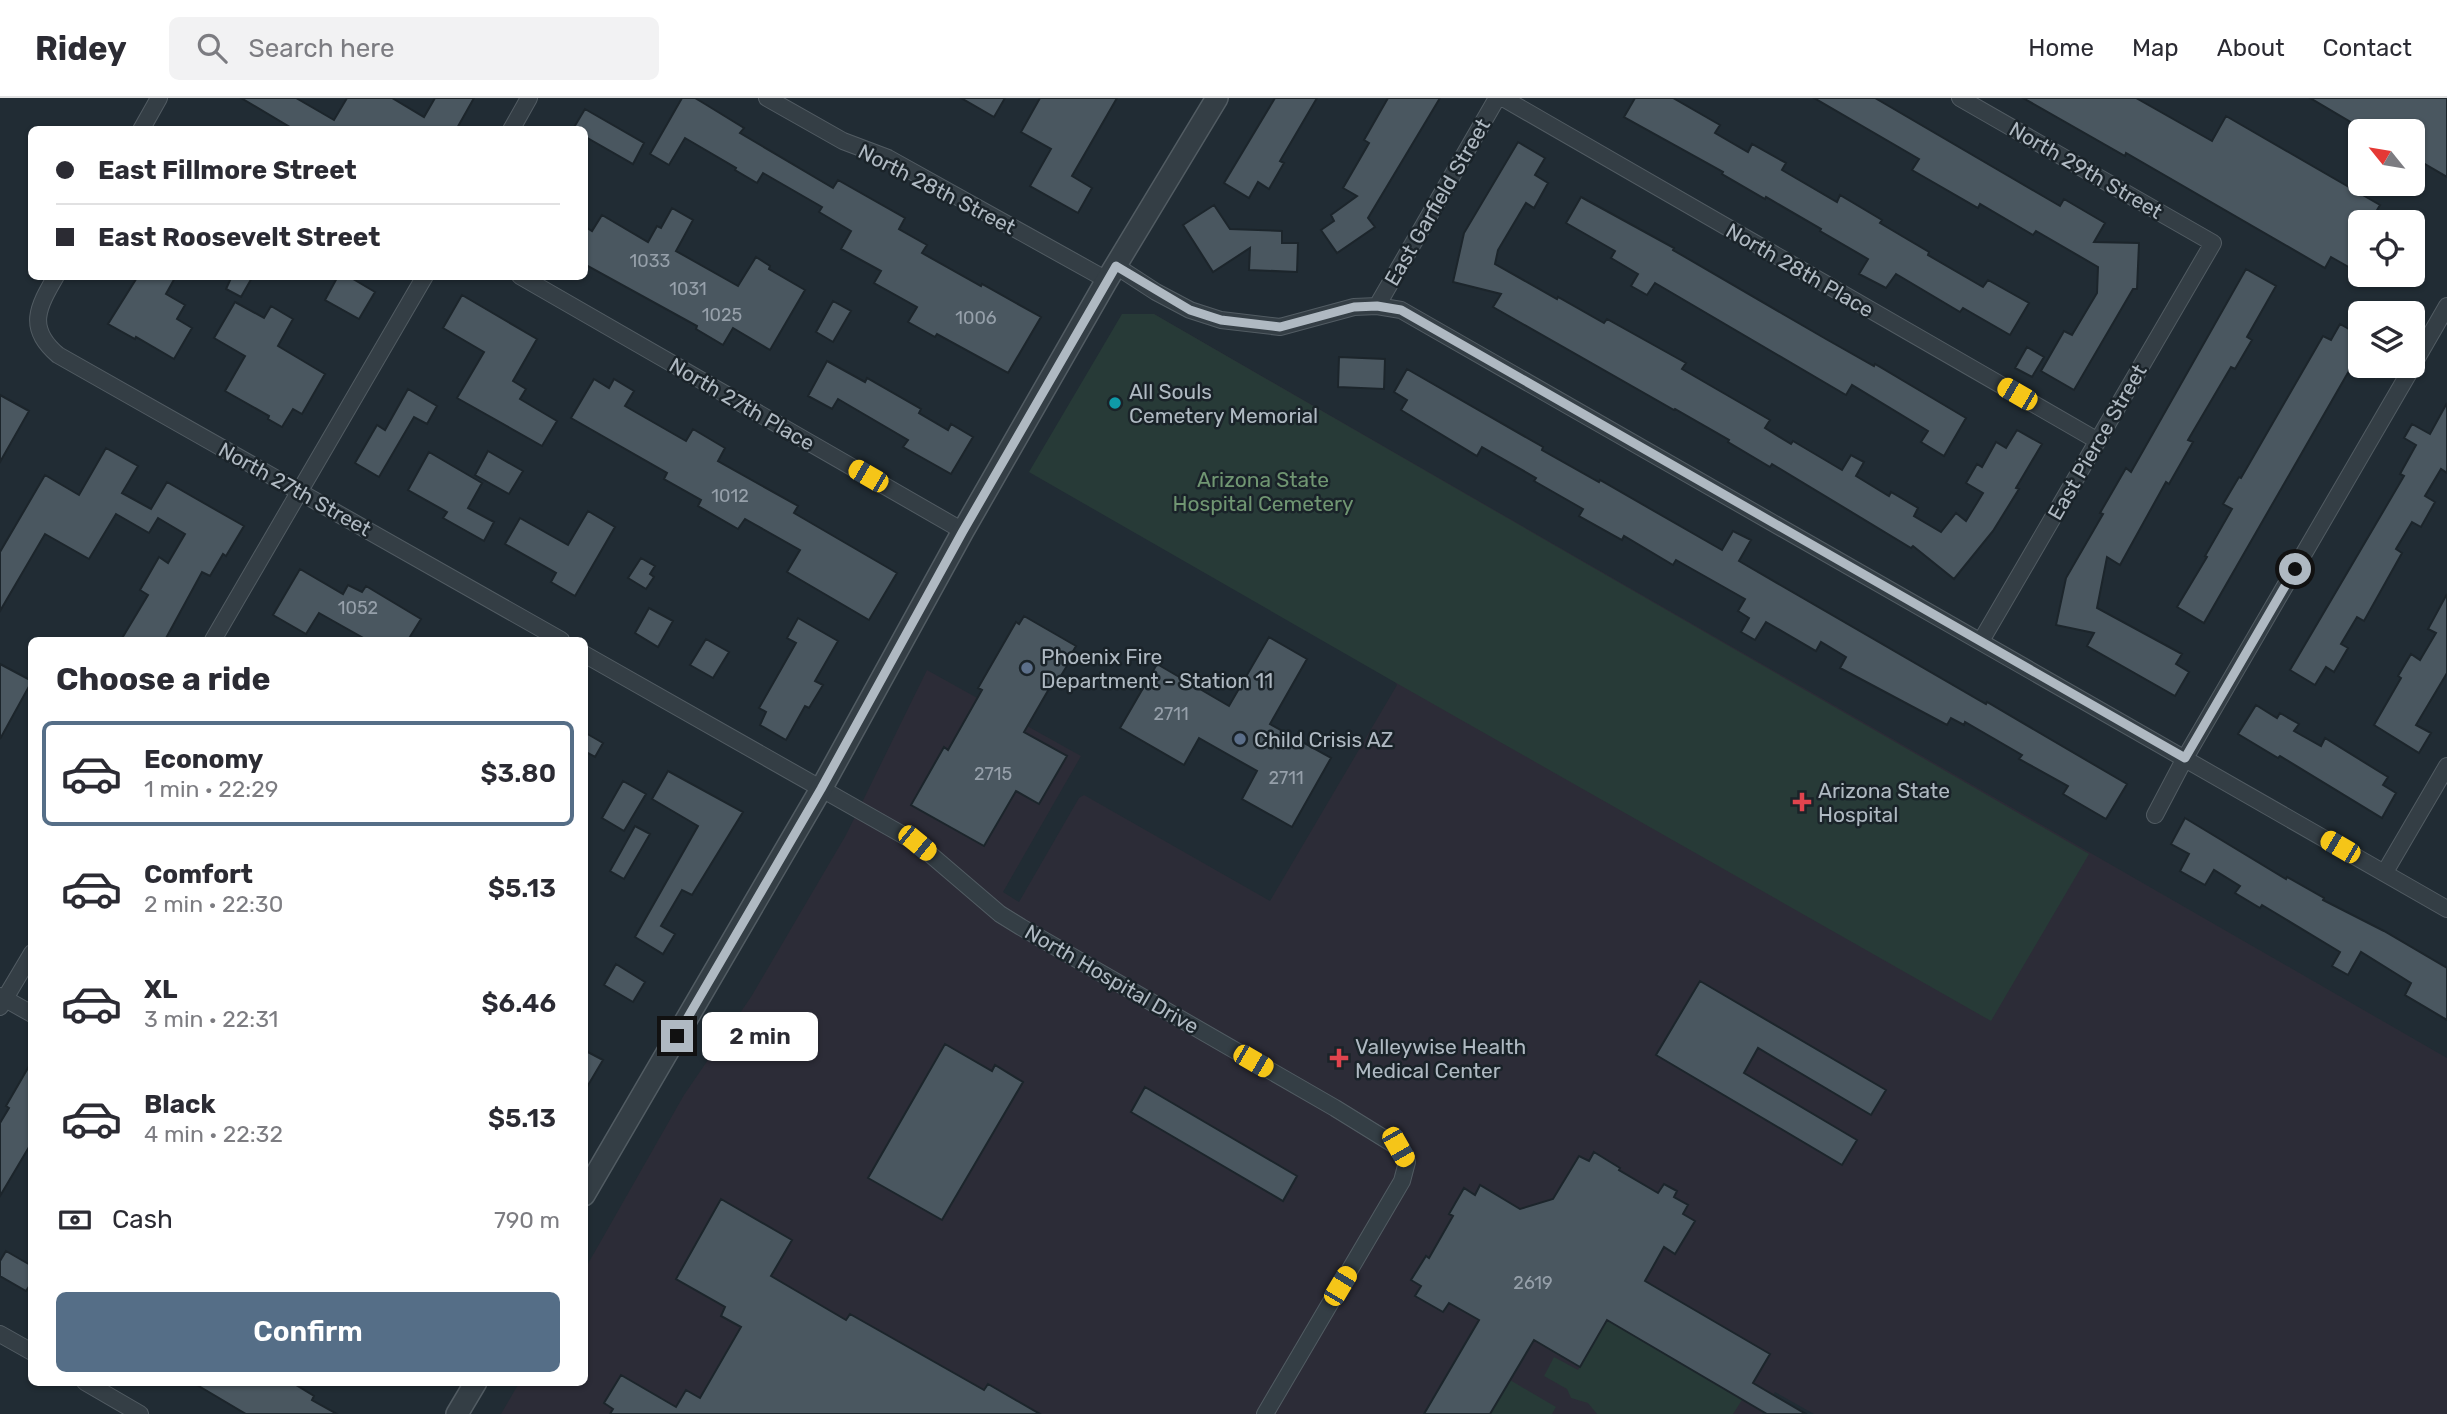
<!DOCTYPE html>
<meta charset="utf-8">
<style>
body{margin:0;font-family:Rubik,sans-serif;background:#f2f2f3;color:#2b2b33;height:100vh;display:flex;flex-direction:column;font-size:26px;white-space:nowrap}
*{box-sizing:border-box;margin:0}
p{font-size:23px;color:#7c7c81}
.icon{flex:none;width:38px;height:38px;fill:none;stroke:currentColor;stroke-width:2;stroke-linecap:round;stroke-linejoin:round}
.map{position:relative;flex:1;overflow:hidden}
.drawer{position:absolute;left:28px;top:539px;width:560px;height:749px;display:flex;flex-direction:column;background:#fff;border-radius:10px;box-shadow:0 2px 5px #0004}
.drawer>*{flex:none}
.top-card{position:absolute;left:28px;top:28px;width:560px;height:154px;border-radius:10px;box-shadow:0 2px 5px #0004;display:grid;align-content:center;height:154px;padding:0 28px;background:#fff}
.needle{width:46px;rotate:300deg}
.fabs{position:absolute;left:2348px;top:21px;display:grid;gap:14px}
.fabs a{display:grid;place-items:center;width:77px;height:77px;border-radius:10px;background:#fff;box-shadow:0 2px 5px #0004;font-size:35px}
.end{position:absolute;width:32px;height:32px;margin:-16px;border:9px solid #afb9c2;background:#111;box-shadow:0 0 0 4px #111}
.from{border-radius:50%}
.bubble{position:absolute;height:49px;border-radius:10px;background:#fff;box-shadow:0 2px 5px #0004;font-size:23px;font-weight:600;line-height:49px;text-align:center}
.car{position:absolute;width:21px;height:42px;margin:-21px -10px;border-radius:9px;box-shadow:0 0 5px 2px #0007;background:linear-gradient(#f5c518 24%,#345 0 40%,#f5c518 0 76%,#345 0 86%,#f5c518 0)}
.top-card b{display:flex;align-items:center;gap:24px;height:66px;font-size:26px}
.top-card b+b{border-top:2px solid #e1e1e2}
.top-card i{width:18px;height:18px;background:#2b2b33}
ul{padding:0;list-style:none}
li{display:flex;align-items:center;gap:21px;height:105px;margin:0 14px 10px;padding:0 14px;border:4px solid transparent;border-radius:10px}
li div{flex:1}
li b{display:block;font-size:26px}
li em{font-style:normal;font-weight:600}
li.selected{border-color:#556e87}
li>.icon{width:63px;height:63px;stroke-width:1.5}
h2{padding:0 28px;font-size:32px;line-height:84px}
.pay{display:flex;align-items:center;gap:18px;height:77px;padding:0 28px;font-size:26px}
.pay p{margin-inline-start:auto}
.cta{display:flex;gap:14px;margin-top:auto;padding:14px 28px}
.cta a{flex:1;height:80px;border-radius:10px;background:#556e87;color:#fff;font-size:28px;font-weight:600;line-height:80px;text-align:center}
header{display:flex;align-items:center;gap:42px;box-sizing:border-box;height:98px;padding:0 35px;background:#fff;border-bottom:2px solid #e1e1e2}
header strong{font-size:33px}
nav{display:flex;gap:38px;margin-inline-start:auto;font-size:24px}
.search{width:490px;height:63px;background:#f2f2f3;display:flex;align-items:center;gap:18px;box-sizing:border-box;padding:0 24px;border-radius:10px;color:#7c7c81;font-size:26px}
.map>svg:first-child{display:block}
</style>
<header>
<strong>Ridey</strong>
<div class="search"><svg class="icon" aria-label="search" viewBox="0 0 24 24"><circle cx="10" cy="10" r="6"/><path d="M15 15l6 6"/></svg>Search here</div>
<nav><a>Home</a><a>Map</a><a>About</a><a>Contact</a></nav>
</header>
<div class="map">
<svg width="2447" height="1316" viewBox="0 0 2447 1316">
<rect width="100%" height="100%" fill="#212c34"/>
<path fill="#2c2c37" d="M1122,216H1154L2447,960V1316H1814L1775,1294L1762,1316H501L519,1285L584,1284L585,1171L684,997L751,899L846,737L927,572L1081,658L1003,794L1019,804L1079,700L1084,697L1270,803L1397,587Z"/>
<path fill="#273a37" d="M1122,216H1154L2089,756L1991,923L1398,586L1029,374Z
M1607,1222L1742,1302L1733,1316H1597L1588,1305L1571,1300L1567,1291L1544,1278L1554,1259L1578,1272Z
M1510,1282L1556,1309L1552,1316H1490Z"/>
<path fill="#4a5760" stroke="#1c252b" stroke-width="2" d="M241,0H296L334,22L347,0H392L424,19L435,0H474L456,32H295Z
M682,0H695L705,6L744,30L740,35L833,90L838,82L905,120L899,131L927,147L922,155L981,188L982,186L1041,219L1008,275L937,236L935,239L908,224L917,209L874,185L881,173L841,151L851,133L819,114L822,109L763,75L757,85L735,72L736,70L685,40L669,67L650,56Z
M961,0H1005L994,19Z
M1040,0H1117L1072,78L1092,90L1078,115L1030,88L1051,51L1021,34Z
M1275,0H1317L1280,63L1284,65L1269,91L1258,84L1249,100L1224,85Z
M1388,0H1440L1368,120L1375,129L1337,155L1321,132L1334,123L1331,117L1357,98L1343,90L1369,45L1364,42Z
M1635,0H1673L1720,27L1715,35L1748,54L1752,46L1786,65L1782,72L1837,104L1840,97L1882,122L1880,125L1929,154L1928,157L1983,189L1988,182L2029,205L2010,237L1963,210L1960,214L1896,176L1886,190L1859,176L1868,161L1820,133L1821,131L1766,99L1765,101L1722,76L1723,74L1624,19Z
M1814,0H1875L2060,108L2064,101L2105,125L2094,144L2139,145L2137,191H2133L2074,292L2041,273L2064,233L2072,237L2097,195L2098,169L2036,133L2033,137L1980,106L1978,110L1912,72L1919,61Z
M2023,0H2136L2212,43L2226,18L2380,107L2372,121L2361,114V176L2331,159L2325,170L2126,55L2125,58Z
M2310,0H2447V79L2413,59V33H2366Z
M585,11L644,45L633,66L584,38V32L573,31Z
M1518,44L1545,60L1535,77L1548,85L1534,110L1526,105L1498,152L1495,166L1557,201L1558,199L1604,225L1607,221L1686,265L1682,271L1770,322L1765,330L1791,346L1793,343L1842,372L1851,357L1864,364L1856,378L1889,398L1891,394L1918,410L1914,418L1941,434L1956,415L1966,423L1983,395L1966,385L1977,366L1982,369L1996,344L2006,350L2017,332L2042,346L2016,390L2019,391L1993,433L1954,481L1913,448L1911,450L1772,366L1770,369L1728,344L1729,342L1675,311L1674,312L1493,209L1501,196L1453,184L1464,135Z
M1581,99L1674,150L1673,152L1826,241L1874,268L1875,266L1966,320L1944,358L1921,344L1928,333L1852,287L1846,297L1655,185L1647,197L1631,188L1638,176L1611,160L1615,153L1566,125Z
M1214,107L1230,131L1282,133V145H1298L1297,174L1249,172L1250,150L1213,174L1183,127Z
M672,110L693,122L676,153L738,188L756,159L770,168L769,171L805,192L770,252L733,230L723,247L696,231L697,228L584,166V128L592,133L602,117L648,144L657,128L661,130Z
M2246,171L2276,188L2247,239L2252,242L2235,271L2231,269L2188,342L2193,344L2169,386L2166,384L2120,467L2107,459L2097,510L2182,556L2176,566L2189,574L2175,598L2087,548L2094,535L2056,527L2066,480L2103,416L2100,415L2126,370L2131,374Z
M138,178H176L166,196L185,207L177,221L192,230L174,261L136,239L135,241L108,226Z
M232,178H253L241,199L226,191Z
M338,178H348L375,194L359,221L325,202Z
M462,197L537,241L513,283L526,291L520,301L557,323L542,348L457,300L484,254L443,230Z
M833,203L851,213L833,244L816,234Z
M235,204L264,220L271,208L293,221L278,248L325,276L302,316L293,311L282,329L268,321L269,318L225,293L245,258L214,240Z
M2340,226L2361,238V252L2204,525L2177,509L2207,459L2205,458L2232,411L2223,406L2239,379L2241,380L2323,238L2331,242Z
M2027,249L2044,259L2032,279L2015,270Z
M1339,259L1385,261L1384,291L1338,289Z
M827,263L865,284L867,280L921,311L919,315L948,332L951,326L973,339L951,376L903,349L908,342L838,301L832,311L808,298Z
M1407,271L1543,349L1542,352L1599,384L1600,382L1722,452L1733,433L1751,442L1739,463L1986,606L1987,604L2127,686L2106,721L2063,696L2068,688L2019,661L2022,657L1965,624L1964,627L1951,620L1947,627L1840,570L1846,559L1821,544L1816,553L1766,524L1755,542L1741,534L1749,520L1738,513L1745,501L1676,462L1673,467L1624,438L1622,442L1579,418L1583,411L1534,383L1536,380L1482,349L1477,358L1401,312L1407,302L1394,294Z
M594,281L609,290L614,281L634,293L625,308L686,343L693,331L725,350L718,363L798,408L794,415L897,475L869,522L787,474L800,452L745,421L738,431L698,408L701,402L664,381L667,375L571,320Z
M408,291L437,308L427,326L414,319L379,379L355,365L377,327L385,332Z
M0,297L29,313L0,364Z
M2447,305V375L2441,371L2425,398L2435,404L2421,429L2412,424L2396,451L2402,455L2364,523L2357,519L2341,546L2348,550L2334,574L2326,569L2315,587L2290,572L2404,378L2400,376L2416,347L2404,340L2412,326L2430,336Z
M106,350L138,368L122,395L151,411L167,384L244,428L226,458L223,456L210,478L202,474L165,542H121L148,497L140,492L159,459L168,465L185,436L158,420L149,435L116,416L89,461L45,436L0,513V454L45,377L79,397Z
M488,353L523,373L509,396L475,377Z
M429,354L482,385L468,410L494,424L484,443L443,420L447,414L408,392Z
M588,413L615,429L575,498L551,484L556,475L505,446L520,420L568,447Z
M641,460L655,468L650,476L654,479L646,491L628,480Z
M300,471L343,496L348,487L362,494L366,488L421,521L408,542H367L319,515L306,536L273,517Z
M2447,496V575L2416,627L2431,635L2419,655L2374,627L2401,580L2398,578L2411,556L2420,562L2436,535L2428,531Z
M649,510L673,523L658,549L635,535Z
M1024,518L1076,548L1072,555L1074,556L1056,586L1053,584L1024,634L1067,658L1039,706L1016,693L984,748L911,707L944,649L948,652L982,592L978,590L1016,524L1019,526Z
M798,520L838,543L815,583L823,587L809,610L805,608L786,642L760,627L766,614L759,610L796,545L787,540Z
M1269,539L1307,561L1270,626L1331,660L1292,729L1242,701L1257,673L1199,640L1184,667L1120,630L1157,566L1229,608Z
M706,541L729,554L713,580L690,567Z
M0,566L32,583L0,641Z
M2256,607L2277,620L2280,615L2299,626L2294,633L2321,648L2325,640L2388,679L2383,687L2396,695L2382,720L2280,658L2278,660L2238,636Z
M584,634L603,645L595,659L584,653Z
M668,673L743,714L692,797L682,792L661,828L675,836L663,856L635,839L698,728L652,701Z
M623,683L646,696L624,733L602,720Z
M2185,720L2286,781L2287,779L2324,800L2323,802L2384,833L2447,870V922L2405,897L2411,885L2361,854L2348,877L2332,868L2340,854L2262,807L2260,810L2235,795L2240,788L2214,772L2205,787L2180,773L2189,756L2171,746Z
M635,728L650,736L624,781L610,773Z
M616,866L645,884L633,904L604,887Z
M1700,883L1886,992L1871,1017L1758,950L1744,975L1857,1042L1842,1067L1656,957Z
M945,946L992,973L995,967L1023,984L942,1122L868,1080Z
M584,952L603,962L584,994Z
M32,963V1044L0,1098V1025L9,1010L6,1008Z
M1145,989L1297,1078L1283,1103L1131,1014Z
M1594,1054L1620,1070L1619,1072L1658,1095L1664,1086L1677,1093L1674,1099L1688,1107L1683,1116L1695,1123L1675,1156L1664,1149L1645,1183L1770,1256L1753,1285L1806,1316H1767L1607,1222L1580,1269L1534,1242L1490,1316H1424L1479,1222L1449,1205L1443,1214L1415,1198L1421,1188L1411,1182L1426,1158L1429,1160L1453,1118L1449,1116L1464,1090L1475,1097L1480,1087L1520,1111L1553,1101L1579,1058L1589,1063Z
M721,1101L792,1142L771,1178L846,1222L850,1216L984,1292L988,1286L1040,1316H610L613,1311L604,1305L621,1277L676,1309L686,1292L700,1300L741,1229L721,1218L725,1209L676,1181Z
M6,1153L32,1168V1184L26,1193L0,1178V1163Z
M192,1284H291L314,1298L312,1302L337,1316H246Z"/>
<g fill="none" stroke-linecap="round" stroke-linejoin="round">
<g stroke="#525c63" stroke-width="18">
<path id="minor" d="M767,0L843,43L888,60L1107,182
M1503,0L2098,343
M1960,0L2213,145L1981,543
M141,32L159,0
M511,32L529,0
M1116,168L1156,194L1190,212L1221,222L1280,229L1354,209L1377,208L1401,212L2447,811
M56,178C38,209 26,230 58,257L561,542
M520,178L963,433
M1377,208L1497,0
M2413,267L2447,208
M213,542L425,178
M584,556L917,745L1000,816L1021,829L1335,1010L1398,1049L1407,1064L1402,1083L1265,1316
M2155,717L2185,660L2413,268
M2385,774L2447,668
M0,898L32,916
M0,909L32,855
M0,1236L32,1254
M85,1284L140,1316"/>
</g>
<g stroke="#525c63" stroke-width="24">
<path id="tertiary" d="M584,1097L821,691L963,433L1107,182L1217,0
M457,1316L476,1284"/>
</g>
<use href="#minor" stroke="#343e45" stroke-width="16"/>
<use href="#tertiary" stroke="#343e45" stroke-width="21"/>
</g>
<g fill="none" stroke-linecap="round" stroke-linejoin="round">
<path stroke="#afb9c2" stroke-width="9" d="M677,938L821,691L963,433L1116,168L1190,212L1221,222L1280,229L1354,209L1377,208L1401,212L2185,660L2295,471"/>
</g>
<circle fill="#0f9aa8" stroke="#1a2329" stroke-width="2.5" cx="1115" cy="305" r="7"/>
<g fill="#5c6f8a" stroke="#1a2329" stroke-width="2.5">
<circle cx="1027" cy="570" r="7"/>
<circle cx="1240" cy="641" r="7"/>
</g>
<g fill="#e0444e" stroke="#1a2329" stroke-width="2.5">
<path d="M1798.5 693.5h7v7h7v7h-7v7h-7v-7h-7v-7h7z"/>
<path d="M1335.5 949.5h7v7h7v7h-7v7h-7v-7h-7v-7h7z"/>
</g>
<g text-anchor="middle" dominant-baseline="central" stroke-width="5" stroke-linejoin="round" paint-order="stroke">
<g font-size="18" fill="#96a0aa">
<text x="650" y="163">1033</text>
<text x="688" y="191">1031</text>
<text x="722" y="217">1025</text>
<text x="976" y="220">1006</text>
<text x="730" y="398">1012</text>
<text x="358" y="510">1052</text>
<text x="1171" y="616">2711</text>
<text x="993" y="676">2715</text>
<text x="1286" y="680">2711</text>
<text x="1533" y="1185">2619</text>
</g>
<g font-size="21" fill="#afb9c2" stroke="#1a2329">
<text transform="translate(2086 72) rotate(30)">North 29th Street</text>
<text transform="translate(937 91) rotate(27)">North 28th Street</text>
<text transform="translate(1437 104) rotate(-60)">East Garfield Street</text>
<text transform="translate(1800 172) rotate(30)">North 28th Place</text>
<text transform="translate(742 306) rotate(30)">North 27th Place</text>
<text transform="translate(2097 344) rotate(-60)">East Pierce Street</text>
<text transform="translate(295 391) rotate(29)">North 27th Street</text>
<text transform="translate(1112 881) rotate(30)">North Hospital Drive</text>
</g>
<g font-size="21" fill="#afb9c2" stroke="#1a2329" text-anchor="start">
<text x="1129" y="293">All Souls<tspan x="1129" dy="24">Cemetery Memorial</tspan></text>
<text x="1041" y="558">Phoenix Fire<tspan x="1041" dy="24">Department - Station 11</tspan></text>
<text x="1254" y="641">Child Crisis AZ</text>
<text x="1818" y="692">Arizona State<tspan x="1818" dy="24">Hospital</tspan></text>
<text x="1355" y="948">Valleywise Health<tspan x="1355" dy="24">Medical Center</tspan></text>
</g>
<g font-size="21" fill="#709672" stroke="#1a2329">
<text x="1263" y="381">Arizona State<tspan x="1263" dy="24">Hospital Cemetery</tspan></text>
</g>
</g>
</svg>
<div class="fabs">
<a><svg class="needle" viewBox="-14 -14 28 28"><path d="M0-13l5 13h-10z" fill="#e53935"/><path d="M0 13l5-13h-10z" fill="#7c7c81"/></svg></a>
<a><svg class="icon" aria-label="locate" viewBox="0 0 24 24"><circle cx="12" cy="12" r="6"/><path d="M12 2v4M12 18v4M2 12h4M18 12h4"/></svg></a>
<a><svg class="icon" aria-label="layers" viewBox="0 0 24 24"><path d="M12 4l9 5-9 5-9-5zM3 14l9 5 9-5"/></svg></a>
</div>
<i class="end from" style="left:2295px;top:471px"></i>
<i class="end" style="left:677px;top:938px"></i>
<div class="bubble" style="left:702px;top:914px;width:116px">2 min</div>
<i class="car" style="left:2017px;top:296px;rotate:300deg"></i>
<i class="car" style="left:868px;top:378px;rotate:300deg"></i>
<i class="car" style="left:917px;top:745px;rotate:129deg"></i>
<i class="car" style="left:2340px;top:749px;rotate:300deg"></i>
<i class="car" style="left:1253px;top:963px;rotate:120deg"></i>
<i class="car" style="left:1398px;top:1049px;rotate:150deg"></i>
<i class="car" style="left:1340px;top:1188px;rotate:31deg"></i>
<div class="top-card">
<b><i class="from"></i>East Fillmore Street</b>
<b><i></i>East Roosevelt Street</b>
</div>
<section class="drawer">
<h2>Choose a ride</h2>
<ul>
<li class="selected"><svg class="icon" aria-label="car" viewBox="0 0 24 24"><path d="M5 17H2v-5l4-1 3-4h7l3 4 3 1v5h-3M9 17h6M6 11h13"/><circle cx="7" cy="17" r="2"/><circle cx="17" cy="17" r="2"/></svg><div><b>Economy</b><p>1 min · 22:29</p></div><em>$3.80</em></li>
<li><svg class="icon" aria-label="car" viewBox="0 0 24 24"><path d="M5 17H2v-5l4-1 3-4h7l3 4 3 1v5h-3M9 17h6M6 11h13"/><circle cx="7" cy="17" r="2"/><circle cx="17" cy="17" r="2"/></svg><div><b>Comfort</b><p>2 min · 22:30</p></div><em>$5.13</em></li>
<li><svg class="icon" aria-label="car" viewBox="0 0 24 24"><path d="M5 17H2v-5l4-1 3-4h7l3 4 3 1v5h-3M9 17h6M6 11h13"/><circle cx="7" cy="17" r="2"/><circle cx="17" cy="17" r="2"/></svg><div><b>XL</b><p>3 min · 22:31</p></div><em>$6.46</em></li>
<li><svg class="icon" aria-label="car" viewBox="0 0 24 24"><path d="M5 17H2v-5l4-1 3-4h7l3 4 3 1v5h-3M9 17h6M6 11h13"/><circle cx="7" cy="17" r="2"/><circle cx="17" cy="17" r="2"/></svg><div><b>Black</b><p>4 min · 22:32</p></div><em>$5.13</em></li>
</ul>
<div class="pay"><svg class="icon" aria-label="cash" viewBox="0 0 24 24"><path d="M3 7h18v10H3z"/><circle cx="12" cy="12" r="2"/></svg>Cash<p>790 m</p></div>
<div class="cta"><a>Confirm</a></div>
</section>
</div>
